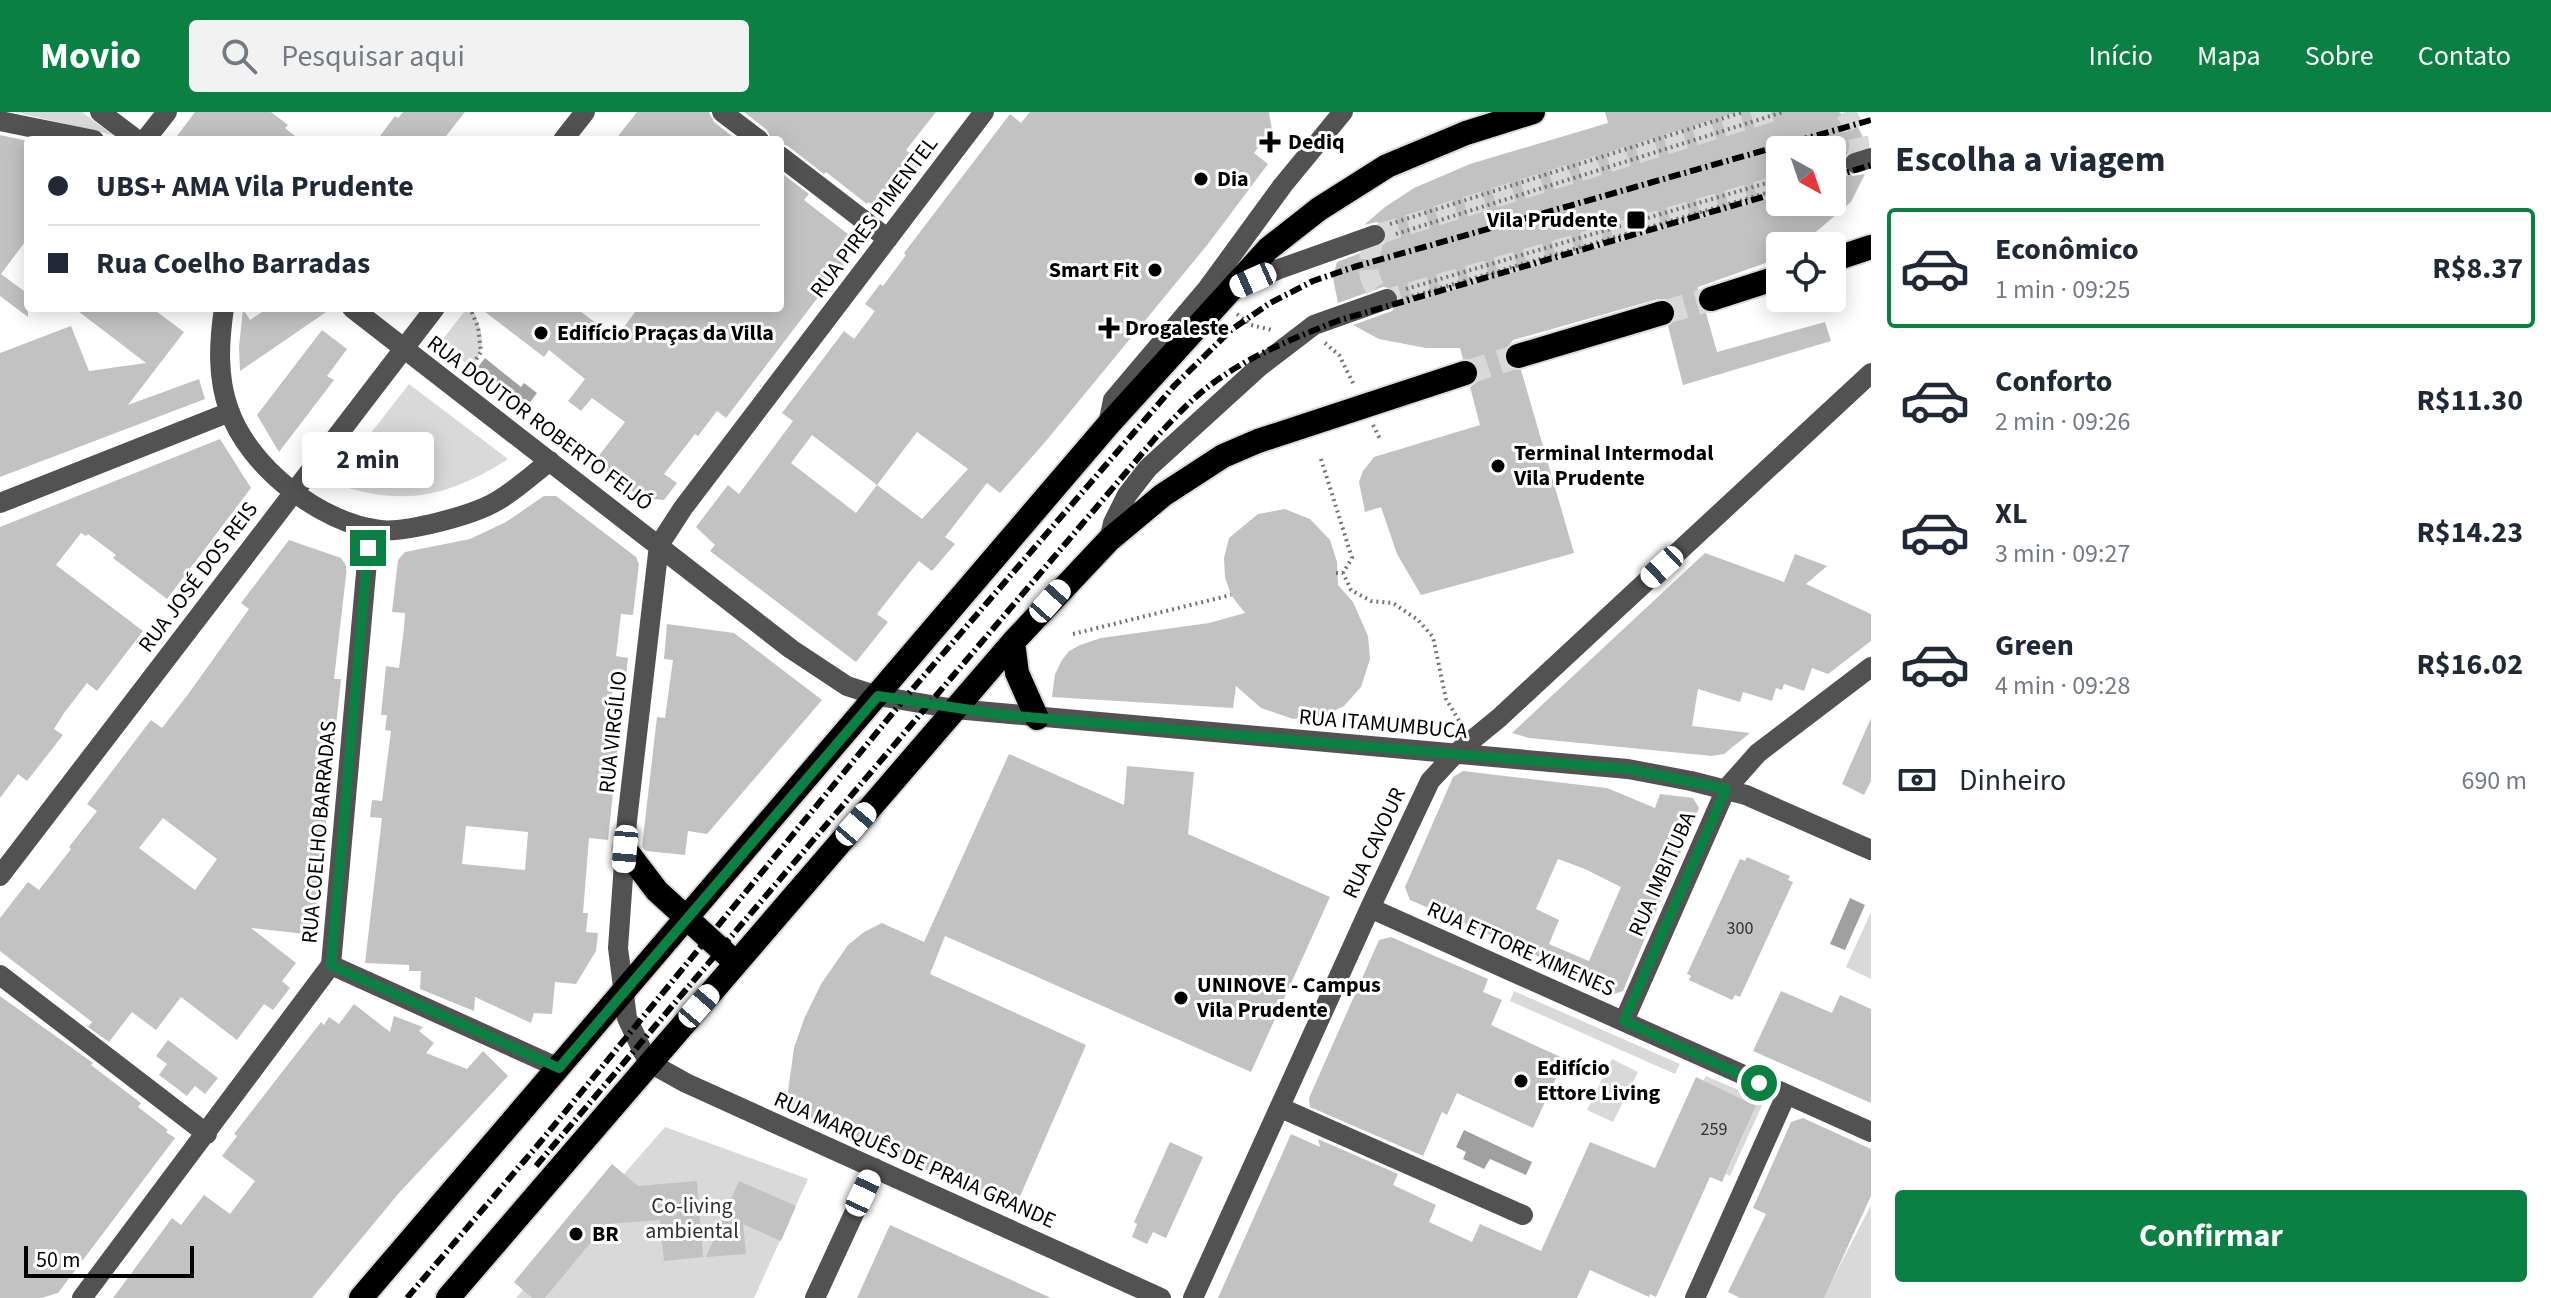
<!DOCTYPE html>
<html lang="pt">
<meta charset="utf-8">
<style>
body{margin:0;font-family:"Source Sans 3",sans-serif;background:#f2f2f3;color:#1f2937;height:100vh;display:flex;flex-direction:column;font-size:30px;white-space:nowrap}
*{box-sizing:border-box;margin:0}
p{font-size:26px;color:#747a83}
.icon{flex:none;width:44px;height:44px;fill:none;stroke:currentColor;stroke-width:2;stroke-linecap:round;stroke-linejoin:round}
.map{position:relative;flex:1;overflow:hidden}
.drawer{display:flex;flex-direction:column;background:#fff;width:680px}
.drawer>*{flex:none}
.hud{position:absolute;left:24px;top:24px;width:760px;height:176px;border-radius:8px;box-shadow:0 4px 20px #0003;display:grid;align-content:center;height:176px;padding:0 24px;background:#fff}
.needle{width:52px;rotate:140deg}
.buttons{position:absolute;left:1766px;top:24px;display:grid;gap:16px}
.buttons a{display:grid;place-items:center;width:80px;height:80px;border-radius:8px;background:#fff;box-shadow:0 4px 20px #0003;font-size:40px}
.scale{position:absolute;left:24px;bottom:20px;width:170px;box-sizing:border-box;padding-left:8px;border:4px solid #000;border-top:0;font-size:22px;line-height:28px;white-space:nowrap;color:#000;-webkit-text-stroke:6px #fff;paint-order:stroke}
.end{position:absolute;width:36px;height:36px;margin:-18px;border:10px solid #0b8043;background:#fff;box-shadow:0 0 0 4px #fff}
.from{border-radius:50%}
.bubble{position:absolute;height:56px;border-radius:8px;background:#fff;box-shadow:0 4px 20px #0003;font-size:26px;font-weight:700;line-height:56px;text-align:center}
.car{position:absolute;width:24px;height:48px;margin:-24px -12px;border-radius:10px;box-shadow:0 0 6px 2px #0007;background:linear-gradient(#fff 24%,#345 0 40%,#fff 0 76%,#345 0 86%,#fff 0)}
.hud b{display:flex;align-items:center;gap:28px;height:76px;font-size:30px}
.hud b+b{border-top:2px solid #e0e1e3}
.hud i{width:20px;height:20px;background:#1f2937}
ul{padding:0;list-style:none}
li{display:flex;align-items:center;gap:24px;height:120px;margin:0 16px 12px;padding:0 8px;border:4px solid transparent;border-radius:8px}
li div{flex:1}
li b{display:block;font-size:30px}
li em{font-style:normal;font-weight:700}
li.on{border-color:#0b8043}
li>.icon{width:72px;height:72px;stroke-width:1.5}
h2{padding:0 24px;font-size:36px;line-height:96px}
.pay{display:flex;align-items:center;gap:20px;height:88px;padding:0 24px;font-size:30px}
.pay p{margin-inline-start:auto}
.cta{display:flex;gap:16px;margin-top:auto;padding:16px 24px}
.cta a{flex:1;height:92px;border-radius:8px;background:#0b8043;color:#fff;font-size:32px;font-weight:700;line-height:92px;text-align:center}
header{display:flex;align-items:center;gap:48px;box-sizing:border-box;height:112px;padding:0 40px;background:#0b8043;color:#fff}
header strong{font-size:38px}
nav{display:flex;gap:44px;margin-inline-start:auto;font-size:28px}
.search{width:560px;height:72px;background:#f2f2f3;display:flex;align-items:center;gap:20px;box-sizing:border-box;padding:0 28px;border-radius:8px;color:#747a83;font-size:30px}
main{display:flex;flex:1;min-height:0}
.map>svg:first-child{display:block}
</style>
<header>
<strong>Movio</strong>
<div class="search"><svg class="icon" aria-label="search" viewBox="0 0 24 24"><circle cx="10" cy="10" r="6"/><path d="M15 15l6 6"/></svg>Pesquisar aqui</div>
<nav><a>Início</a><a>Mapa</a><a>Sobre</a><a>Contato</a></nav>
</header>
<main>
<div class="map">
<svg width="1871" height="1186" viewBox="0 0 1871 1186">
<rect width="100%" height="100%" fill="#fff"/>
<path fill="#d9d9d9" d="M14,0H82L113,23Z
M467,196H472C483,220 487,234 472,256L440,231Z
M409,272L508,347C447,386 402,395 332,371Z
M1871,800V867L1846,855Z
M1514,879L1680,952L1675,962L1510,889Z
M1612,947L1638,960L1613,1010L1587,998Z
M1706,964L1764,989L1730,1064L1726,1062L1756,994L1703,969Z
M665,1015L808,1067L754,1186H516Z
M1871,1093V1186H1823Z"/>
<path fill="#a0a0a0" d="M485,246L521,275L524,271L537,281L527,294L478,255Z
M1850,786L1865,793L1845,838L1830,832Z
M1464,1018L1532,1050L1526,1063L1490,1047L1484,1057L1463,1047L1466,1040L1456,1035Z"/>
<path fill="#c2c2c2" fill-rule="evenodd" d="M195,0H271L288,13L285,16L300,28H174Z
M403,0H465L443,28H377L395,4L398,6Z
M637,0H709L714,10L737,28H615Z
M744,0H936L906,38L921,50L893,87L884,79L873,93L868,90L867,92L826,60L824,62L788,34L780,31V28H772L767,18Z
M1030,0H1269L1272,18L1254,41L1268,52L1208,132L1046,329L1000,381L987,371L945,425L955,432L932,459L919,449L898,475L877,502L888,510L856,550L710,439L715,433L696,415L728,373L739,382L793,309L782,301L844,219L854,227L875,199L865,192L880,172L883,174L906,143L904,141L1010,2L1021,11ZM917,320L968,357L922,407L877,373ZM812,323L877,373L856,401L791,351Z
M1605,0H1839L1858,15L1867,34L1850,39L1842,49L1847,61L1853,64L1865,62L1851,90L1810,125L1796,134H1780V144L1774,148L1698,175L1696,185L1697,192L1706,201L1717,240L1825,210L1831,229L1683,273L1668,214L1676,205V197L1673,191L1666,187H1658L1513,228L1504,240V248L1508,255L1521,258L1574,441L1421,483L1397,442L1381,395L1365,400L1359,370L1363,359L1374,345L1480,313L1470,275L1477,270L1479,257L1474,249L1463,247L1460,236H1426L1379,227L1353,213L1392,199L1400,190L1399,183L1395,177L1383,175L1338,191L1333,166L1336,153L1337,150L1384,132L1388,125L1384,114L1377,110L1364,113L1385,95L1414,76L1470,52L1608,11ZM1780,38H1832V90H1780Z
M0,23L28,29V126L1,162L28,182V205L0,184Z
M780,60L809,82L804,88L849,123L840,134L851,142L726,306L717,299L698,324L695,322L664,362L677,371L664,388L641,386L594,350L625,310L592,286L581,299L568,289L585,267L549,238L544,245L480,196H576L616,226L638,196H780Z
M74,196H152L184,220L128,293L199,267L205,287L0,365V241L71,214L89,259L146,251Z
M268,196H332L240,259L239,235L243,197L250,208Z
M322,218L347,237L327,264L334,268L279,340L257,303Z
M220,327L251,376L167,487L113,446L116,443L88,422L86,424L81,421L56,453L143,519L97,579L87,571L64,601L54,617L63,623L27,669L18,662L0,686V415Z
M544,384H556L636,445L639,452L633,503L621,502L616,544L628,546L626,565L614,564L609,612L620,613L608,728L589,726L583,801H588L586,820L598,821L596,839L576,872L555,870L552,902L534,901L531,911L475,885L474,899L420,877L421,859H409V853L365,851L382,706L370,705L372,688L382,689L391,619L385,618L387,603H381L386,554L399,556L404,516L405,501L392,500L398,448L405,440L470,427L506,410ZM466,714L528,720L525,758L462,752Z
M1285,397L1310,407L1330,428L1337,450L1338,473L1353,490L1368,524L1370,547L1361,575L1344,594L1323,604L1293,607L1261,596L1236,574L1233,596L1052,585L1055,562L1062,548L1069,539L1080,533L1101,526L1209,511L1245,501L1231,483L1225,465L1224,446L1229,426L1258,402Z
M289,428L341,446L347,455L334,567H341L314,823L251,816L296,851L282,869L290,876L273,898L264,892L237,928L181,885L156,918L132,900L109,930L88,915L92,910L0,839V806L28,770L39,778L71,737L69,735L97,699L87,692L151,608L162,616L189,581L249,497L241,491ZM163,706L217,747L195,778L139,736Z
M1705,441L1784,470L1795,442L1827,454L1806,472L1871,502V529L1828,562L1812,556L1804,579L1784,572L1782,578L1776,576L1772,589L1743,580L1740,590L1698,577L1692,614L1750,621L1724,642L1712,644L1529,626L1512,621Z
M667,512L734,521L822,588L707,722L688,719L685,743L646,739L642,735L657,605L665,606L673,548L664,547Z
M1871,606V669L1864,683L1842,672Z
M1009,642L1124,693L1127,654L1194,660L1188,722L1330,785L1251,960L945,824L930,862L1086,933L1014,1098L786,994L794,936L804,907L821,872L848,833L864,820L882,811L924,830Z
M1463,659L1607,676L1655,696L1660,682L1693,686L1699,696L1623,879L1614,882L1527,839L1410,788L1405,775L1453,665ZM1558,747L1585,757L1621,775L1589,849L1549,832L1559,808L1536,797Z
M1747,745L1790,764L1788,768L1793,770L1740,885L1735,883L1732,888L1689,868L1691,864L1687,862L1740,747L1745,749Z
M1391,825L1488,867L1483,880L1502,888L1491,913L1565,947L1533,1016L1457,981L1447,1003L1442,1000L1423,1044L1310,995L1309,986L1379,828Z
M1781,879L1832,901L1840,883L1871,897V991L1753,939Z
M0,884L93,951L91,953L141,991L138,995L168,1018L166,1020L175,1026L58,1181L41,1186H0Z
M354,892L390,920L394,904L423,915L419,919L434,931L426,941L467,957L483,939L508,964L399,1081L312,1186H113L172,1106L181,1113L204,1083L230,1102L255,1069L222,1044L237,1024L234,1022L321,910L324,913L329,905L339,912Z
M168,928L218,966L205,982L195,974L187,984L159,963L167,952L156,944Z
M1696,965L1756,994L1722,1070L1710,1065L1656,1185L1650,1182L1649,1185L1590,1158L1577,1186H1218L1291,1022L1320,1035L1318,1027L1398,1062L1393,1073L1436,1093L1429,1110L1472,1130L1480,1112L1541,1139L1590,1030L1655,1056Z
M1803,1006L1871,1037V1084L1824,1186H1740L1728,1180L1766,1102L1753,1096L1791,1010Z
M1170,1030L1203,1045L1166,1126L1153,1120L1147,1132L1132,1125L1137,1112L1134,1110Z
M612,1052L638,1074L697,1069L703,1145L664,1149L660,1108L606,1112L545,1186H532L514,1170Z
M739,1069L796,1094L781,1129L743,1112L746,1142L706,1145Z
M890,1113L1051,1186H857Z"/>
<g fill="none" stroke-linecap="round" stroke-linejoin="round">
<path stroke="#d9d9d9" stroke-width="20" stroke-dasharray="20 10" stroke-linecap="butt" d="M1771,0L1375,123C1368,148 1362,171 1387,187L1780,73
M1832,58L1855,51C1864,31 1857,17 1845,0"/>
<path stroke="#d9d9d9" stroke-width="24" stroke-dasharray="24 12" stroke-linecap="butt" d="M1662,201L1711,187
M1465,261L1518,244"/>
<g stroke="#dbdbdb" stroke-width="28">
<path id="highway" d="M1832,148L1871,135
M1711,187L1780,165
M1518,244L1662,201
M1013,530L1017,561L1037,606
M625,737L657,779L736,851
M361,1186L1108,313L1268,137L1319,97L1387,54L1466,21L1533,0
M448,1186L1013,530L1109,428L1163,383L1223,344L1258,329L1465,261"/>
</g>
<path stroke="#747474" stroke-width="4" stroke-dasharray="2 4" stroke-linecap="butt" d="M1390,112L1743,0
M1396,122L1783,0
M1406,177L1780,67
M1406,186L1780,77
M1237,202L1251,213L1272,218
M1325,231L1339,243L1354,273
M466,262L481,240L478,215L470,196
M1373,313L1381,329
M1321,347L1352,446L1343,461
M1336,461H1343L1351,478L1371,489L1393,491L1418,508L1433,525L1446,587L1461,612
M1073,522L1231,483"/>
<path stroke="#525252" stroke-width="20" d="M100,0L137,28
M722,0L759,28
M984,0L683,396L659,433L627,709L618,836L627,906L643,940L650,951L686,971L1161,1186
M0,9L94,28
M145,28L167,0
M563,28L585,0
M780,44L888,127
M1855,51L1871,46
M1233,177L1279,157L1375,123
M224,196C219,230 217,265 229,298C249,355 320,411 380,418C406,421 474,403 497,389C516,378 533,362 550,349
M352,196L791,537L847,574L878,584L955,597L1628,657L1691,669L1746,683L1871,738
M1108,313L1113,288L1207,177L1283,73L1343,0
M0,391L230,300
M1109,428L1113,411L1127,383L1148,356L1259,255L1314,213L1387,187
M0,764L435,196
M1370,796L1871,1020
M331,853L559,956
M0,863L207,1022
M1624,909L1726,677L1758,641L1871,555
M1281,996L1523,1103
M82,1186L331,853L370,416
M815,1186L875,1056
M1193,1186L1370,796L1430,669L1455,642L1499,606L1871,261
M1695,1186L1786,983"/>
<use href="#highway" stroke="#000" stroke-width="24"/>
<path stroke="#000" stroke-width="6" stroke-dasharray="12 4 2 4" stroke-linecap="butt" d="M1832,65L1871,53
M536,1054L1157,324C1170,311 1183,296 1197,284C1238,248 1289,228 1340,208L1780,80
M407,1186L537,1034L910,580L1174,274L1231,218L1270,191L1313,169L1354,155L1871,8"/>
</g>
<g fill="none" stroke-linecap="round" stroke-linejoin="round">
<path stroke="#0b8043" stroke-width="10" d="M368,436L331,853L559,956L878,584L1004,603L1628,657L1726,677L1624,909L1759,971"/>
</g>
<g fill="#000" stroke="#fff" stroke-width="3">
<path d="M1266 18h8v8h8v8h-8v8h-8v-8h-8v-8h8z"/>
<circle cx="1201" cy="67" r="8"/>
<rect x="1626" y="98" width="20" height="20" rx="4"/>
<circle cx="1155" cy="158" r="8"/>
<path d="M1105 204h8v8h8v8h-8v8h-8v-8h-8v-8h8z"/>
<circle cx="541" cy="221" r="8"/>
<circle cx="1498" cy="354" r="8"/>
<circle cx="1181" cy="886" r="8"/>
<circle cx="1521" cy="969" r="8"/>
<circle cx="576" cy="1122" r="8"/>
</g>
<g text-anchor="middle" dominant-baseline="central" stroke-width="6" stroke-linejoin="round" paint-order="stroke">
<g font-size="18" fill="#303030">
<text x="1740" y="816">300</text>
<text x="1714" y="1017">259</text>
</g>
<g font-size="22" font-weight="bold" fill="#000" stroke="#fff" text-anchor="start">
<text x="1288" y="30">Dediq</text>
<text x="1217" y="67">Dia</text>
<text x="1618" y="108" text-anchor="end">Vila Prudente</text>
<text x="1139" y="158" text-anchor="end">Smart Fit</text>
<text x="1125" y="216">Drogaleste</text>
<text x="557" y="221">Edifício Praças da Villa</text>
<text x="1514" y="341">Terminal Intermodal<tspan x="1514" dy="25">Vila Prudente</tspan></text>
<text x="1197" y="873">UNINOVE - Campus<tspan x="1197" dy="25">Vila Prudente</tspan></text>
<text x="1537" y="956">Edifício<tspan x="1537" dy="25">Ettore Living</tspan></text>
<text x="592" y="1122">BR</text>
</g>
<g font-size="22" fill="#000" stroke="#fff">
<text transform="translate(874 105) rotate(-53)">RUA PIRES PIMENTEL</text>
<text transform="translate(540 311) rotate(37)">RUA DOUTOR ROBERTO FEIJÓ</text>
<text transform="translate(198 465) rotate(-53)">RUA JOSÉ DOS REIS</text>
<text transform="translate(1383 612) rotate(5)">RUA ITAMUMBUCA</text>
<text transform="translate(613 620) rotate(-84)">RUA VIRGÍLIO</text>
<text transform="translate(319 720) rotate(-85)">RUA COELHO BARRADAS</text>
<text transform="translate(1374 731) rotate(-65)">RUA CAVOUR</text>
<text transform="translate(1662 762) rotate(-66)">RUA IMBITUBA</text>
<text transform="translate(1521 837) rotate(24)">RUA ETTORE XIMENES</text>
<text transform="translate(915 1048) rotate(24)">RUA MARQUÊS DE PRAIA GRANDE</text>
</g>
<g font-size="22" fill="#303030" stroke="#fff">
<text x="692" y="1094">Co-living<tspan x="692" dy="25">ambiental</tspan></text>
</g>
</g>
</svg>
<div class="buttons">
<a><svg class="needle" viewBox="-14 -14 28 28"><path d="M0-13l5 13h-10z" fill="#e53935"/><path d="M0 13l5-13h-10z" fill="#747a83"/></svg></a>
<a><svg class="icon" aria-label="locate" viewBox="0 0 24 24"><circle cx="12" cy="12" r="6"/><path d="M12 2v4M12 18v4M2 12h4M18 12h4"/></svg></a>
</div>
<div class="scale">50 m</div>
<i class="end from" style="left:1759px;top:971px"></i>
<i class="end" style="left:368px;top:436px"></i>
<div class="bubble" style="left:302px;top:320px;width:132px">2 min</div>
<i class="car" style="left:1253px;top:168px;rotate:246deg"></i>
<i class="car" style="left:1662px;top:455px;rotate:227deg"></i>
<i class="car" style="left:1050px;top:489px;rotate:42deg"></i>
<i class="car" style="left:856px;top:712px;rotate:41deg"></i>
<i class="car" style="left:625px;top:737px;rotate:185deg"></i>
<i class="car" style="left:699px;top:894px;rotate:41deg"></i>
<i class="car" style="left:863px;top:1081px;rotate:25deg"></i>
<div class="hud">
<b><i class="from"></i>UBS+ AMA Vila Prudente</b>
<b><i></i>Rua Coelho Barradas</b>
</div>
</div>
<section class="drawer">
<h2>Escolha a viagem</h2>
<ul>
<li class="on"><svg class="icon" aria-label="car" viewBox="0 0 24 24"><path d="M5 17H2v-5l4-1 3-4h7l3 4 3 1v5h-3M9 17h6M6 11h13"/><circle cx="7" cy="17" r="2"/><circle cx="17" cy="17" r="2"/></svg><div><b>Econômico</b><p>1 min · 09:25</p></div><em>R$8.37</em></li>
<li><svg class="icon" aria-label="car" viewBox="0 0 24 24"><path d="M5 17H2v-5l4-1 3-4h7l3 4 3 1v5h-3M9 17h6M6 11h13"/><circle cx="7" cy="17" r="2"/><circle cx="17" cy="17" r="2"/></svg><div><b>Conforto</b><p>2 min · 09:26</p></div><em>R$11.30</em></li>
<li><svg class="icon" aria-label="car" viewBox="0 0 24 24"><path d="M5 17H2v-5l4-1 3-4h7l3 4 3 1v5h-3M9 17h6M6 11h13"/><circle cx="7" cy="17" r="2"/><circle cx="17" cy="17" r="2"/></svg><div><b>XL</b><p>3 min · 09:27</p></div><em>R$14.23</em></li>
<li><svg class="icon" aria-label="car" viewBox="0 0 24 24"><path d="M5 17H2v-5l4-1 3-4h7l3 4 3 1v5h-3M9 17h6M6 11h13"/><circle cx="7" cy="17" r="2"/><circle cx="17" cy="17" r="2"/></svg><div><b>Green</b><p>4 min · 09:28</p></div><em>R$16.02</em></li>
</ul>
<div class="pay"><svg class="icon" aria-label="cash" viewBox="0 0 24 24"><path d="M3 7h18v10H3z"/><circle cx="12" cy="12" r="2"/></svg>Dinheiro<p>690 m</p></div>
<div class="cta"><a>Confirmar</a></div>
</section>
</main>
